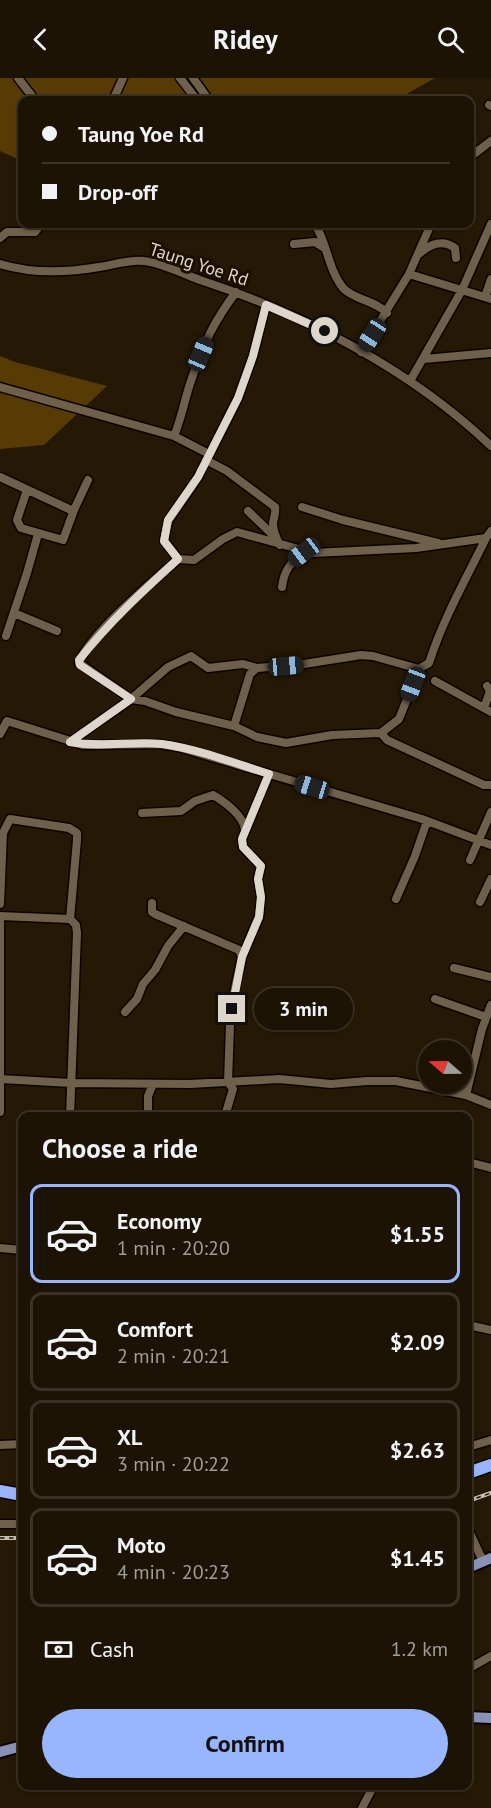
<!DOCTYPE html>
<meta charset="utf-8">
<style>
body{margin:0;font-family:"PT Sans",sans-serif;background:#251c0e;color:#f1f3f6;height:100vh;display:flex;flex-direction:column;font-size:22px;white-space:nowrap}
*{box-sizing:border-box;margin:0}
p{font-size:20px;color:#a09e9a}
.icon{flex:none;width:33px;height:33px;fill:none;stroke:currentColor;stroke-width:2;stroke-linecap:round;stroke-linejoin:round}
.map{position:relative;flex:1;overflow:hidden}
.side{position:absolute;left:18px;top:1034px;width:454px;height:678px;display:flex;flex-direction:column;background:#1c1304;border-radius:12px;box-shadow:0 2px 4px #0004,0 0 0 2px #3a3226}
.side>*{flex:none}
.hud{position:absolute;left:18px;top:18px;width:456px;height:132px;border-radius:12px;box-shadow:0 2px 4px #0004,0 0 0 2px #3a3226;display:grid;align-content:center;height:132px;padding:0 24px;background:#1c1304}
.needle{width:39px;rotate:290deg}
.buttons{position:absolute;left:418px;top:962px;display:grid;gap:12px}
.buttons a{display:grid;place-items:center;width:54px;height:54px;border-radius:50%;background:#1c1304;box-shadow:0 2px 4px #0004,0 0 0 2px #3a3226;font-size:30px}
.end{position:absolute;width:27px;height:27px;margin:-14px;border:8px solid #ded6ca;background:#111;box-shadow:0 0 0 3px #111}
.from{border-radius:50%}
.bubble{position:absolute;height:42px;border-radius:21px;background:#1c1304;box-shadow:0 2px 4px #0004,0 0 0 2px #3a3226;font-size:20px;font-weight:700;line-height:42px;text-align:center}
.car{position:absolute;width:18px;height:36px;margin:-18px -9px;border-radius:8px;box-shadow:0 0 4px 2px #0007;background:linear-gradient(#222 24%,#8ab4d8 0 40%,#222 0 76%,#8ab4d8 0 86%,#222 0)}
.hud b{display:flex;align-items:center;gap:21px;height:57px;font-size:22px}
.hud b+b{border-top:2px solid #3a3226}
.hud i{width:15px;height:15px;background:#f1f3f6}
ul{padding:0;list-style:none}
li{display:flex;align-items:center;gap:18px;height:99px;margin:0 12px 9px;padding:0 12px;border:3px solid #3a3226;border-radius:12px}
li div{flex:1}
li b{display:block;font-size:22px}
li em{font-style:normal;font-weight:700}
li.active{border-color:#99b5fd}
li>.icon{width:54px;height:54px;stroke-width:1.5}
h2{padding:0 24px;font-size:27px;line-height:72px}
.pay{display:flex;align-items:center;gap:15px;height:66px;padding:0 24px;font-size:22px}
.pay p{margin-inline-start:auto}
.button{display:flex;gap:12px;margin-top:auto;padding:12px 24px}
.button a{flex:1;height:69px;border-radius:36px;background:#99b5fd;color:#111;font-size:24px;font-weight:700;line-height:69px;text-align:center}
header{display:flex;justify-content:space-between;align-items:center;height:78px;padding:0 24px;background:#1c1304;font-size:27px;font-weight:700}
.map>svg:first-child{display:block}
</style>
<header><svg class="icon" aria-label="back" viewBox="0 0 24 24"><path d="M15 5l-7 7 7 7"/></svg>Ridey<svg class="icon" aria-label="search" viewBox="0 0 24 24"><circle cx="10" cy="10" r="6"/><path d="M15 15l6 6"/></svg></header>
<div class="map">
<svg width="491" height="1730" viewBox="0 0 491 1730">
<rect width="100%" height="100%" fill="#251905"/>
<path fill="#573b05" d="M0,0H435L396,22H22V83L0,73Z
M0,278L15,284L107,308L44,367L0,371Z"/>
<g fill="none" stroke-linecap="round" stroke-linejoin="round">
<g stroke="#0d0400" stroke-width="11">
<path id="minor" d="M18,0L35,22
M180,0L197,22
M193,0L209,22
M113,22L123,0
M489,27L491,28
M470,79L491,63
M315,146C327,165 328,191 343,210C354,222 375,222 387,235
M0,160L7,154H35L41,146
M294,166L315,164L323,169
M420,175C430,166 443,161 455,170L456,180
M0,186C33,196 65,195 99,189C113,187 130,181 144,183C163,185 183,196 200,202C304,236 411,292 491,368
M409,196L491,221
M485,219L491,201
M361,274L409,196L431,146
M424,281L491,275
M410,303L462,212L491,146
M0,309L174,358
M209,376L174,358C182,339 185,319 192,300C203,266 215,242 236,214
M206,382L227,393L275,429C276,435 274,438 273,445C273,453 276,460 280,467
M0,399L71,432H74L88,402
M27,412L17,442L21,450L63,462L74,432
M302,429L343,442L438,465
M248,433L276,460
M178,481L164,463L168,443L198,399L238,320L253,278L266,227
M282,509C284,492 291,484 304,474
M14,535L57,553
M6,558L27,495L38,456
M257,590L243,586L208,590L191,578L168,589L131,621L79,585C89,556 154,503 178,481L194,482L223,461L237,454L313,475L416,470L486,460
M435,603L491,634
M484,630L490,613L487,608
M234,648L250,596L257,590L304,586L361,577L373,578L419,591
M381,655L387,662L484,707H491
M0,656L7,643L83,667L160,666L178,669L422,741L491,767
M70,664L131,621L145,623L176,634L234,648L257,659L286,665L332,657L381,655L399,641L419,591L429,585C443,541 466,501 486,460L491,453
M142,735L181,733L195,723L213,717C225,724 244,738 245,752
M470,782L491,734
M396,821L415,778L427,743
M480,824L491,801
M152,825V834L155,836L239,872L242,879
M0,826L3,755L10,741L69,750L77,755V762L70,841
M0,838L70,841L76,847L77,855L70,1038
M0,843V1034
M454,890L491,899
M435,921L486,939
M125,934L137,921L143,906L155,892L168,868L184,848
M0,1001L71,1005L190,1006L279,1001L331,1006L367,1003H396L466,1017L491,1027
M466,1017L482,951L491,927
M148,1038V1018L153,1006
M225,1038L233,1011L228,1004L230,947L234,915L242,879L259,839L261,819L258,801L261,788L243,769L242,761L269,696
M468,1084L491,1090
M0,1170L22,1172
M468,1247L491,1252
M0,1367L22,1366
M468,1369L491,1362
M0,1446H22
M468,1451L483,1483
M468,1591L491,1578
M362,1730L374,1707"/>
</g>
<g stroke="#0d0400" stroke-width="14">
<path id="major" d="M468,1490L491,1480
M468,1639L491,1640
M0,1674L22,1668"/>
</g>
<g stroke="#0d0400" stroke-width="15">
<path id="highway" d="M468,1395L491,1387
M0,1413L22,1417"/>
</g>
<use href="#minor" stroke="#6e604a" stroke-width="8"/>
<use href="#major" stroke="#8892b4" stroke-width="10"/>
<use href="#highway" stroke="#99b4fa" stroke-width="12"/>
<g stroke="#c5bdb0" stroke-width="4">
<path id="rail" d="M468,1423L491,1415
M0,1460H22"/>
</g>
<use href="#rail" stroke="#1b0f00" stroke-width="1.5" stroke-dasharray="4.5" stroke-linecap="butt"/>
</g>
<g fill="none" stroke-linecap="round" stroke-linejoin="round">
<path stroke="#ded6ca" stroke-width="8" d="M232,931L242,879L259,839L261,819L258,801L261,788L243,769L242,761L269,696C234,685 198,671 162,666C132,663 100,670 70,664L131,621L80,587L79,582C109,544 143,513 178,481L164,463L168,442L198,399L238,320L253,278L266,227L325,253"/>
</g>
<g text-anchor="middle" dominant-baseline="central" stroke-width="6" stroke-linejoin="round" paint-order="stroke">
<g font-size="18" fill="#ded6ca" stroke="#1b0f00">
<text transform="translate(199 186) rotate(18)">Taung Yoe Rd</text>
</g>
</g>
</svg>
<div class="buttons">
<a><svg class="needle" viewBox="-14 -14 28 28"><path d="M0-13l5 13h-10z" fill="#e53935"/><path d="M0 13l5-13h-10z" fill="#a09e9a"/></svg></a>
</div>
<i class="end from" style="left:325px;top:253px"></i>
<i class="end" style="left:232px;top:931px"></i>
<div class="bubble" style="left:254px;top:910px;width:99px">3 min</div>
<i class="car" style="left:372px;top:257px;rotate:213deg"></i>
<i class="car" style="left:201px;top:276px;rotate:23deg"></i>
<i class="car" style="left:304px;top:474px;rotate:233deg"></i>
<i class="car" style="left:286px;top:588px;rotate:85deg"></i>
<i class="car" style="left:413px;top:606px;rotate:201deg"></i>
<i class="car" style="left:312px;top:709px;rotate:287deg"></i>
<div class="hud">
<b><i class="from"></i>Taung Yoe Rd</b>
<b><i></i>Drop-off</b>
</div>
<section class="side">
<h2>Choose a ride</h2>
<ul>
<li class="active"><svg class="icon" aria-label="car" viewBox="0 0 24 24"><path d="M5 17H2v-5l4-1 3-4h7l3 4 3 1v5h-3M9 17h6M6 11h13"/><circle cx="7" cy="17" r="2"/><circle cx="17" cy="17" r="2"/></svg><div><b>Economy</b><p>1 min · 20:20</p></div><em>$1.55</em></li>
<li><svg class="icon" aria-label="car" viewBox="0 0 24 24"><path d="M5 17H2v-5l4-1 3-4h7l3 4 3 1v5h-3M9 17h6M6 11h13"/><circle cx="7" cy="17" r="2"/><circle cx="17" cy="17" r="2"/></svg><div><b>Comfort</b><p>2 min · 20:21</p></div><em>$2.09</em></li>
<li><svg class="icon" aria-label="car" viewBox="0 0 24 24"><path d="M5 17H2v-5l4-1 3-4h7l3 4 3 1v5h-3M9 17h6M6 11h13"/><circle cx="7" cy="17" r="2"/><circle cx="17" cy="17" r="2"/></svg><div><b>XL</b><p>3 min · 20:22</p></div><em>$2.63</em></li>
<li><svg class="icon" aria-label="car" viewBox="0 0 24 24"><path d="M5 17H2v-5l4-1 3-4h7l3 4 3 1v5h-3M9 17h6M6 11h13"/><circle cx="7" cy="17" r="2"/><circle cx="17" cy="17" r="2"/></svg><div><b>Moto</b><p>4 min · 20:23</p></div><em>$1.45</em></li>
</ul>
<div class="pay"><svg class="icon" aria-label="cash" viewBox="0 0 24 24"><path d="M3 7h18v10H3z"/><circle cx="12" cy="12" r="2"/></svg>Cash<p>1.2 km</p></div>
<div class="button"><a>Confirm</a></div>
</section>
</div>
